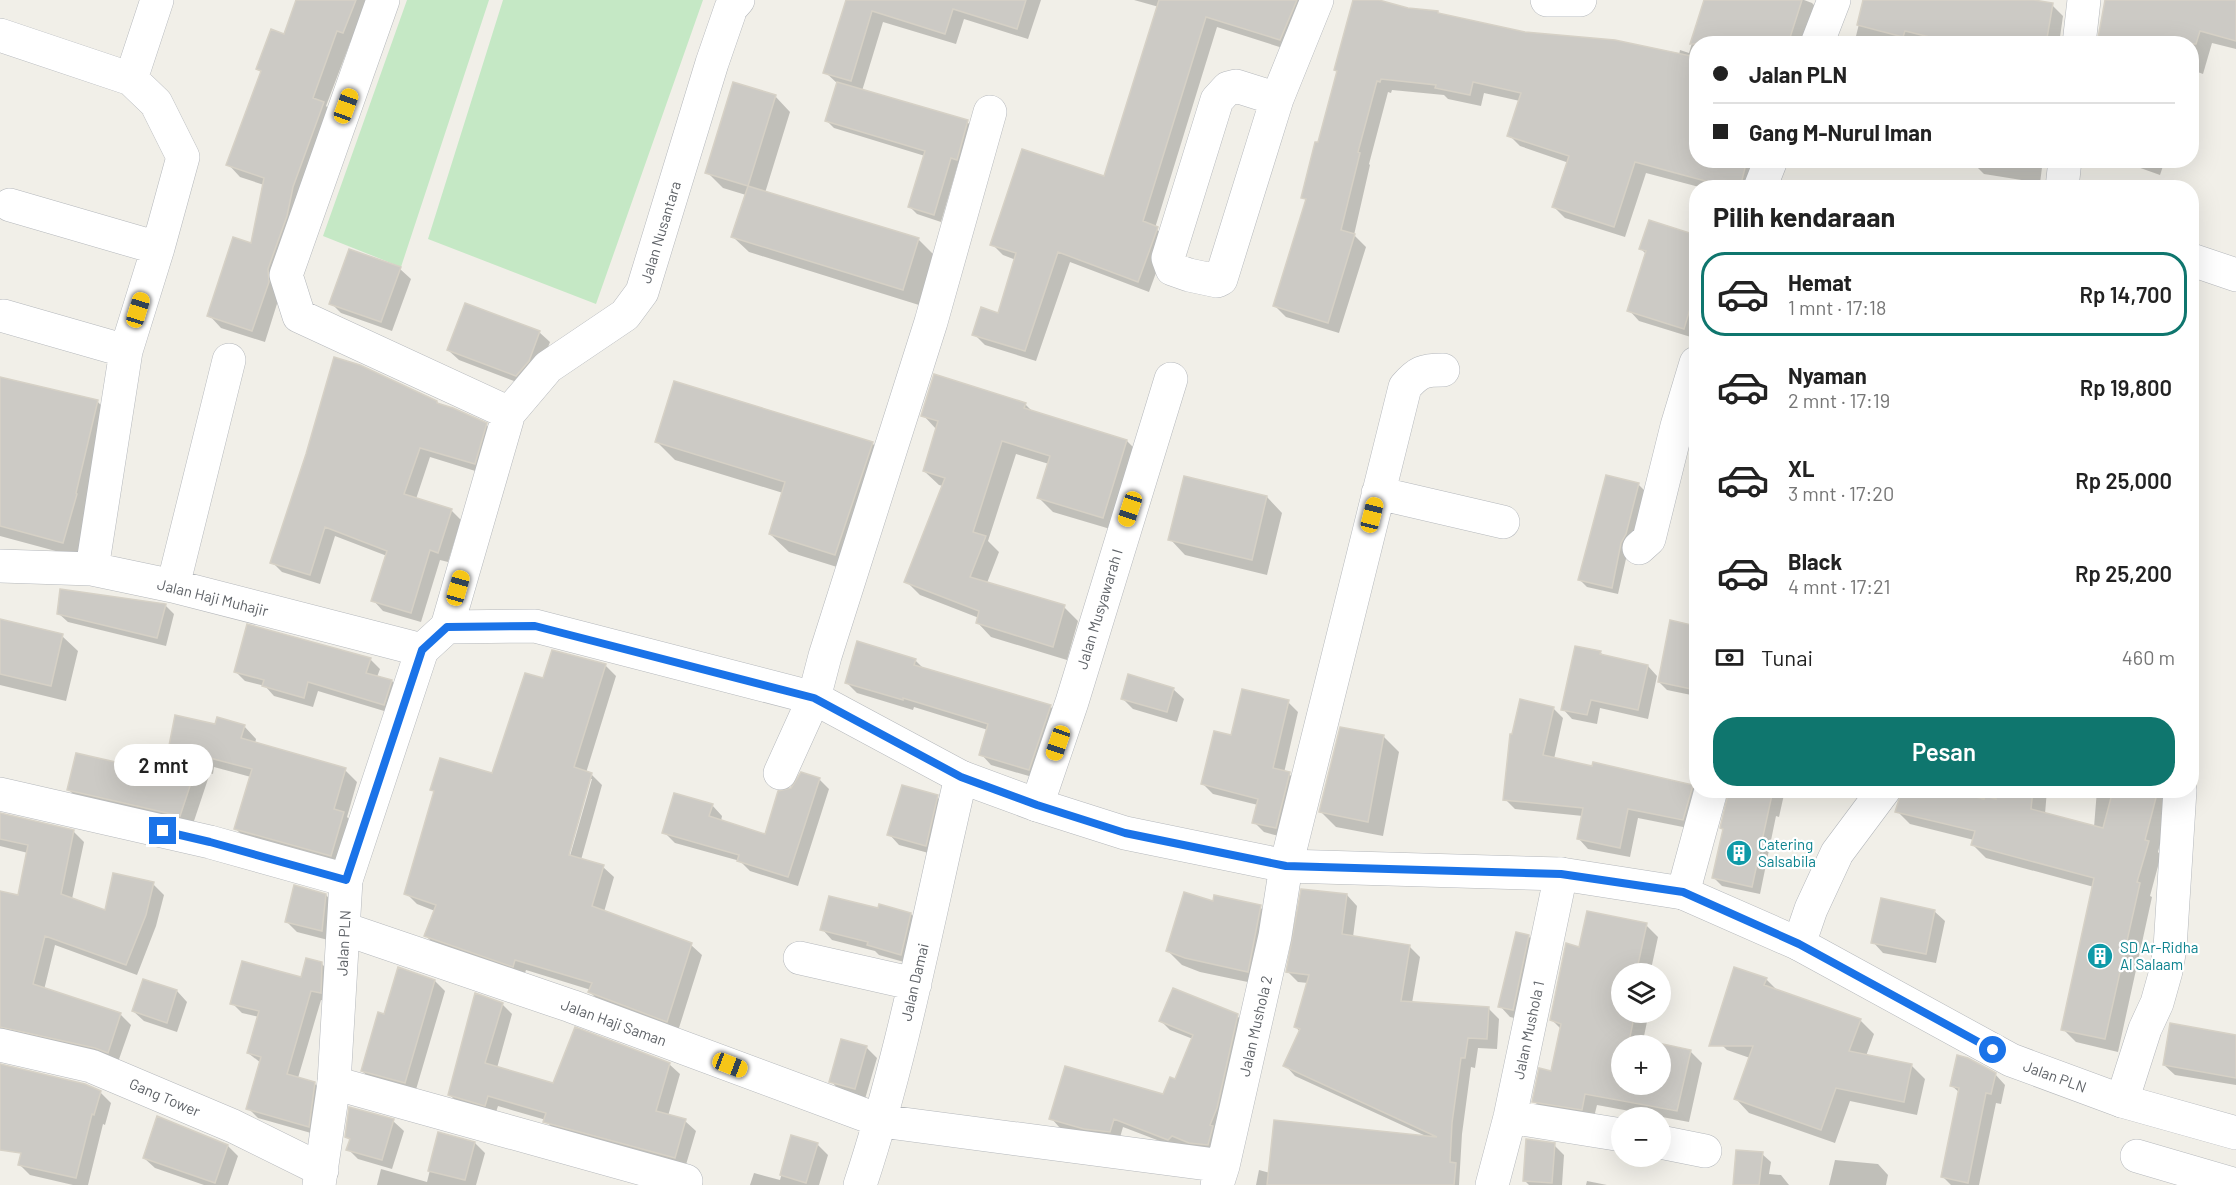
<!DOCTYPE html>
<html lang="id">
<meta charset="utf-8">
<style>
body{margin:0;font-family:Barlow,sans-serif;background:#f6f6f6;color:#222;height:100vh;display:flex;flex-direction:column;font-size:22px;white-space:nowrap}
*{box-sizing:border-box;margin:0}
p{font-size:20px;color:#767676}
.icon{flex:none;width:33px;height:33px;fill:none;stroke:currentColor;stroke-width:2;stroke-linecap:round;stroke-linejoin:round}
.map{position:relative;flex:1;overflow:hidden}
.panel{position:absolute;left:1689px;top:180px;width:510px;height:618px;display:flex;flex-direction:column;background:#fff;border-radius:24px;box-shadow:0 6px 24px #0002}
.panel>*{flex:none}
.guide{position:absolute;left:1689px;top:36px;width:510px;height:132px;border-radius:24px;box-shadow:0 6px 24px #0002;display:grid;align-content:center;height:132px;padding:0 24px;background:#fff}
.tools{position:absolute;left:1611px;top:963px;display:grid;gap:12px}
.tools a{display:grid;place-items:center;width:60px;height:60px;border-radius:50%;background:#fff;box-shadow:0 6px 24px #0002;font-size:30px}
.end{position:absolute;width:27px;height:27px;margin:-14px;border:8px solid #1a73e8;background:#fff;box-shadow:0 0 0 3px #fff}
.from{border-radius:50%}
.bubble{position:absolute;height:42px;border-radius:21px;background:#fff;box-shadow:0 6px 24px #0002;font-size:20px;font-weight:600;line-height:42px;text-align:center}
.car{position:absolute;width:18px;height:36px;margin:-18px -9px;border-radius:8px;box-shadow:0 0 4px 2px #0007;background:linear-gradient(#f5c518 24%,#345 0 40%,#f5c518 0 76%,#345 0 86%,#f5c518 0)}
.guide b{display:flex;align-items:center;gap:21px;height:57px;font-size:22px}
.guide b+b{border-top:2px solid #e0e0e0}
.guide i{width:15px;height:15px;background:#222}
ul{padding:0;list-style:none}
li{display:flex;align-items:center;gap:18px;height:84px;margin:0 12px 9px;padding:0 12px;border:3px solid transparent;border-radius:24px}
li div{flex:1}
li b{display:block;font-size:22px}
li em{font-style:normal;font-weight:600}
li.on{border-color:#0f766e}
li>.icon{width:54px;height:54px;stroke-width:1.5}
h2{padding:0 24px;font-size:27px;line-height:72px}
.pay{display:flex;align-items:center;gap:15px;height:66px;padding:0 24px;font-size:22px}
.pay p{margin-inline-start:auto}
.action{display:flex;gap:12px;margin-top:auto;padding:12px 24px}
.action a{flex:1;height:69px;border-radius:24px;background:#0f766e;color:#fff;font-size:24px;font-weight:600;line-height:69px;text-align:center}
.map>svg:first-child{display:block}
</style>
<div class="map">
<svg width="2236" height="1185" viewBox="0 0 2236 1185">
<rect width="100%" height="100%" fill="#f1efe8"/>
<path fill="#c5e8c5" d="M407,0H489L401,267L323,236Z
M503,0H703L596,304L428,239Z"/>
<path fill="#0003" fill-rule="evenodd" d="M298,0H372L355,45L350,43L326,106L336,116L265,342L221,328L209,315L252,245L264,185L240,177L228,164L262,73L258,69L285,36Z
M847,0H1041L1028,39L964,19L956,44L883,22L862,91L967,122L975,129L964,166L958,164L941,222L917,214L910,207L925,156L834,128L827,121L838,84L825,72Z
M1134,0H1313L1292,51L1217,27L1155,228L1168,240L1149,292L1070,262L1036,361L985,345L974,334L999,315L1016,260L1003,255L992,244L1105,178L1159,7Z
M1354,0H1373L1408,9L1438,13L1440,15L1525,33L1679,55L1680,50L1689,53L1705,0H1804L1812,3L1823,14L1812,44H1696V160H1761L1754,188H1703L1646,173L1625,237L1565,218L1554,207L1569,163L1520,146L1509,135L1520,101L1484,93L1481,106L1448,99L1444,95L1392,90L1391,93L1388,92L1369,164L1370,165L1354,235L1366,247L1339,333L1286,317L1275,306L1307,201L1303,197L1338,72Z
M1865,0H2025L2052,5L2063,16L2059,44H1926L1916,41V44H1854Z
M2110,0H2236V49L2212,43L2203,74L2192,70V44H2106L2100,38Z
M775,96L790,112L765,193L918,239L934,255L919,305L749,252L733,237L746,195L723,188L707,172Z
M1973,160H2043L2040,183L1984,174L1973,163Z
M2118,160H2165L2160,175Z
M1650,221L1696,236V330L1694,338L1639,321L1629,310L1647,255L1641,249Z
M350,251L400,269L411,279L392,331L341,313L331,303Z
M539,332L550,342L539,371L527,386L459,360L448,350Z
M0,378L97,401L112,417L78,557L0,536Z
M437,402L440,405L486,425L496,435L485,474L430,457L416,499L451,510L461,520L448,562L440,560L421,622L383,611L373,600L387,556L335,536L320,584L282,572L272,562Z
M1025,404L1034,413L1127,441L1141,455L1117,531L1053,512L1039,498L1049,464L1016,454L988,541L999,552L987,583L1064,607L1078,621L1067,660L991,637L977,622L979,618L920,595L906,581L943,486L939,485L924,471L937,430L923,415Z
M657,442L872,443L891,462L853,572L789,552L770,534L783,493L675,460Z
M1638,484L1645,491L1633,542L1628,550L1618,594L1587,587L1580,580Z
M1267,497L1282,513L1267,575L1185,555L1170,539Z
M165,605L174,614L166,646L68,622L58,613Z
M0,621L62,636L78,651L66,701L0,685Z
M1672,622L1696,628V696L1667,690L1659,682Z
M1600,652L1605,657L1648,666L1657,676L1648,719L1600,708L1597,724L1572,719L1563,709Z
M370,659L380,669L377,677L392,681L401,691L394,714L318,691L313,707L274,696L265,686L245,681L235,671Z
M915,660L924,669L1050,706L1061,717L1039,779L991,765L981,754L988,730L914,707L913,710L857,693L846,682Z
M605,665L616,676L586,773L591,774L602,785L581,860L603,867L614,877L604,912L691,945L702,955L678,1031L601,1003L590,992L591,990L526,970L524,976L436,946L426,936L435,911L417,904L406,893L435,793L432,789L493,775L544,680ZM589,779H592L568,863L565,862Z
M1173,689L1184,699L1177,722L1133,709L1123,699Z
M1288,702L1298,712L1284,773L1289,774L1300,784L1286,838L1264,832L1254,822L1258,805L1213,794L1203,784L1232,737Z
M1553,708L1563,718L1554,759L1692,786L1702,796L1693,829L1638,818L1630,857L1588,849L1579,839L1583,816L1515,809L1505,799Z
M216,726H244L256,739L255,744L345,770L357,782L347,817L355,825L343,868L248,841L236,829L251,777L214,767L213,774L210,773L192,827L81,802L69,790L156,773Z
M1383,736L1399,752L1383,836L1336,827L1320,811Z
M819,779L829,789L798,886L750,871L740,861L675,843L664,832L712,805L722,816L721,821L766,836Z
M1737,790H1785L1779,817L1776,816L1760,894L1722,886L1714,878Z
M1994,790H2047L2045,814L2094,827L2097,790H2174L2158,852L2161,855L2150,896L2152,897L2118,1052L2076,1042L2063,1029L2094,887L1986,858L1973,845L1974,840L1910,824L1897,811L1992,800Z
M937,797L947,807L936,855L899,845L889,834Z
M0,815L73,831L84,842L72,899L106,912L153,884L164,895L156,926L137,975L55,945L44,990L120,1014L131,1025L118,1062L0,1041V902L20,897L28,853L0,846Z
M326,895L336,906L332,941L297,932L286,921Z
M1347,895L1357,906L1353,937L1409,946L1420,957L1412,1003L1489,1009L1499,1019L1497,1049L1478,1048L1475,1068L1471,1067L1462,1134L1459,1185H1256L1259,1170L1270,1173L1428,1137L1295,1076L1285,1065L1300,1032L1295,1026L1308,983L1298,982L1288,972Z
M1214,903L1260,907L1274,921L1262,985L1200,972L1182,965L1167,950Z
M879,910L911,914L921,924L911,964L879,955L875,951L832,940L822,929Z
M1934,911L1945,921L1936,963L1883,953L1873,942Z
M1646,925L1658,937L1650,974H1622V1012H1649L1643,1041L1690,1051L1702,1063L1689,1122L1597,1105L1593,1121L1546,1113L1534,1101L1552,1072L1561,1029L1551,1019L1580,948ZM1622,1046H1660V1084H1622Z
M1528,936L1539,946L1523,1020L1510,1017L1500,1006Z
M322,964L331,974L330,1002L321,1000L298,1078L314,1083L324,1093L318,1135L258,1118L248,1108L261,1063L248,1053L259,1017L242,1013L232,1003L302,979Z
M1766,979L1778,991L1860,1020L1874,1034L1866,1056L1911,1065L1925,1079L1917,1115L1850,1101L1835,1143L1749,1113L1736,1099L1750,1058L1727,1050L1713,1036Z
M435,981L445,991L415,1093L373,1081L362,1071L386,1015Z
M177,991L187,1002L177,1032L144,1021L133,1011Z
M502,1004L512,1014L497,1068L553,1085L669,1064L680,1074L668,1116L685,1121L696,1131L685,1168L555,1132L546,1120L498,1106L495,1115L460,1105L450,1095Z
M1237,1016L1247,1025L1217,1154L1178,1148L1123,1127L1119,1141L1094,1137L1060,1128L1051,1118L1164,1095L1176,1081L1193,1039L1170,1030L1161,1021Z
M2236,1037V1085L2175,1075L2164,1065Z
M842,1041L867,1048L877,1058L865,1099L841,1092L831,1081Z
M0,1066L100,1092L111,1103L105,1125L103,1124L88,1185H73L30,1175L19,1164L30,1120L0,1113Z
M1995,1074L2005,1085L2001,1104L1996,1103L1979,1185H1951L1943,1177L1960,1093L1952,1086Z
M393,1121L404,1131L392,1169L358,1159L348,1149L351,1141L347,1137Z
M439,1133L475,1143L485,1153L476,1185H377L381,1169L427,1182Z
M792,1137L817,1144L828,1155L819,1185H750L754,1173L780,1180Z
M1554,1145L1564,1155L1562,1185H1529L1525,1181Z
M228,1146L238,1156L228,1185H204L155,1168L144,1158Z
M1762,1154L1771,1162L1769,1174L1781,1175L1789,1185H1735Z
M1835,1160L1878,1164L1888,1175L1886,1185H1829Z
M1587,1181L1607,1185H1586Z"/>
<path fill="#cccac5" stroke="#d6d1c6" stroke-width="1.5" fill-rule="evenodd" d="M296,0H356L343,33L337,31L313,98L324,102L293,187L287,216L268,269L269,282L252,331L207,316L233,237L251,243L264,178L226,165L261,71L256,69L271,29L284,34Z
M846,0H1026L1017,29L953,9L945,34L872,11L851,81L823,73Z
M1159,0H1297L1280,40L1206,17L1143,221L1158,227L1138,282L1058,252L1025,351L972,335L981,307L998,313L1016,253L990,245L1022,149L1104,176Z
M1353,0H1379L1408,8L1438,11V13L1525,32L1615,40L1696,57V160H1747L1740,188H1731L1635,162L1614,227L1552,207L1569,156L1507,136L1521,93L1473,82L1470,95L1435,88L1436,85L1381,79L1380,82L1377,81L1358,152L1360,153L1341,230L1355,234L1328,323L1273,306L1306,199L1301,198L1315,142H1318L1337,71L1334,70Z
M1704,0H1802L1788,44H1690Z
M1863,0H2034L2053,3L2046,44H1958L1905,31L1903,37L1857,25Z
M2105,0H2236V41L2200,31L2196,44H2120L2098,38Z
M733,82L776,95L748,186L705,173Z
M837,82L968,120L957,160L951,158L934,215L908,207L925,151L825,121Z
M748,186L919,238L903,290L731,237Z
M1649,220L1696,235V289L1684,329L1627,311L1646,251L1639,249Z
M349,249L401,267L381,322L329,304Z
M465,303L540,331L529,361L516,376L447,350Z
M334,357L360,365L437,401V403L453,408L487,423L475,464L420,448L404,494L452,509L438,553L430,550L411,613L371,601L387,551L325,527L310,575L270,563L306,454Z
M934,374L1026,403L1024,408L1127,440L1103,518L1037,498L1050,456L1002,441L973,532L986,536L970,577L1065,605L1053,647L976,623L979,611L904,582L945,478L923,471L938,421L921,416Z
M0,377L98,400L76,493L77,494L63,543L0,526Z
M674,381L873,442L835,555L769,534L785,482L655,442Z
M1606,475L1639,483L1626,534L1621,543L1612,588L1578,580Z
M1184,476L1267,496L1252,560L1168,540Z
M60,589L166,604L157,638L57,614Z
M0,619L63,634L51,686L0,674Z
M1670,620L1696,626V690L1658,682Z
M247,624L371,658L366,673L392,680L384,705L308,682L304,698L262,686L264,680L234,672Z
M857,641L916,659L914,665L1051,705L1029,770L979,755L988,724L903,698V700L845,683Z
M1575,646L1601,651L1600,654L1648,665L1638,710L1591,700L1587,715L1561,710Z
M552,650L606,664L574,767L592,773L569,855L604,865L592,906L692,943L667,1022L588,992L592,983L515,960L513,967L424,936L436,905L404,894L434,791L430,790L440,758L492,773L525,673L543,678Z
M1128,674L1174,688L1167,712L1121,699Z
M1242,689L1289,700L1273,768L1290,772L1276,828L1252,823L1258,799L1201,784L1214,731L1231,735Z
M1520,699L1554,707L1543,755L1592,766L1593,762L1693,785L1683,820L1628,809L1620,848L1577,839L1583,808L1503,800L1510,734H1512Z
M175,715L215,724L217,717L245,725L241,738L346,768L334,809L344,812L331,856L234,829L252,769L202,756L201,762H198L180,816L67,790L76,753L155,771L159,759L166,761Z
M1340,727L1384,735L1368,822L1319,812Z
M801,772L820,778L788,877L737,861L739,855L662,833L674,793L713,804L709,816L765,834L778,791L791,788Z
M902,785L938,795L926,846L887,835Z
M1729,790H1773L1752,887L1712,878L1723,829L1720,828Z
M1902,790H1949L1984,799L1985,796L1996,799L1997,790H2033L2031,809L2103,828L2113,790H2158L2145,840L2149,841L2137,882L2140,883L2105,1039L2061,1030L2094,878L1971,845L1975,831L1895,812Z
M0,813L74,830L61,894L105,910L113,873L154,882L146,915L126,965L45,936L33,984L121,1013L108,1053L95,1048L0,1027V891L18,895L28,845L0,839Z
M294,885L326,894L322,931L285,922Z
M1301,889L1347,894L1342,934L1410,945L1401,1001L1489,1007L1487,1039L1468,1038L1465,1058H1461L1452,1123L1450,1162L1456,1163L1454,1185H1267L1274,1120L1437,1137L1283,1066L1300,1029L1294,1027L1309,975L1286,972Z
M1184,892L1213,901L1214,895L1261,905L1248,972L1185,958L1166,951Z
M829,896L878,908L879,904L911,913L901,955L867,945L868,942L820,930Z
M1881,898L1935,910L1926,954L1871,943Z
M1587,911L1647,923L1636,974H1622V1012H1635L1630,1037L1691,1050L1677,1111L1585,1094L1582,1110L1532,1102L1539,1068L1551,1071L1561,1024L1550,1020L1566,943L1579,947ZM1622,1046H1660V1084H1622Z
M1516,932L1529,935L1513,1010L1498,1007Z
M306,958L322,962L321,993L311,991L287,1074L315,1082L309,1127L246,1109L261,1057L247,1053L259,1011L230,1004L242,961L301,977Z
M398,967L435,980L405,1083L361,1071L378,1012L384,1014Z
M1734,967L1767,978L1764,985L1861,1019L1849,1051L1912,1064L1904,1102L1836,1088L1821,1130L1734,1099L1753,1046H1709Z
M143,979L177,990L167,1023L132,1011Z
M1173,988L1238,1014L1217,1108L1210,1125L1213,1126L1208,1145L1189,1143L1172,1136L1168,1140L1114,1119L1110,1132L1084,1129L1049,1119L1065,1066L1163,1094L1170,1077L1175,1079L1193,1035L1159,1021Z
M475,993L503,1003L485,1063L553,1083L575,1027L670,1063L656,1111L686,1119L675,1158L543,1122L546,1113L488,1096L485,1106L448,1095Z
M2170,1023L2236,1035V1078L2163,1065Z
M841,1039L867,1046L855,1089L829,1082Z
M1957,1055L1968,1058L1996,1073L1991,1094L1986,1093L1968,1183L1941,1177L1959,1088L1950,1086Z
M0,1064L85,1084L101,1091L94,1115L92,1114L76,1178L18,1165L21,1153L0,1150Z
M349,1107L394,1119L382,1160L346,1150L350,1139L345,1137Z
M157,1116L228,1145L215,1183L143,1158Z
M438,1132L475,1142L465,1180L428,1171Z
M791,1135L818,1143L806,1183L780,1175Z
M1526,1139L1555,1143L1552,1183L1523,1181Z
M1736,1150L1763,1152L1759,1185H1733Z"/>
<g fill="none" stroke-linecap="round" stroke-linejoin="round">
<g stroke="#b5b8bc" stroke-width="34">
<path id="minor" d="M383,0L286,275L299,316L509,413L447,627
M1547,0H1580
M0,35L131,79L156,103L183,157L158,248L126,351L92,569
M1817,44L1834,0
M2079,44L2084,0
M131,79L157,0
M1277,99L1236,86L1228,88L1217,100L1168,258L1172,269L1189,275L1217,281L1221,279L1277,99L1317,0
M1760,188L1771,160
M2062,188L2065,160
M10,205L158,248
M2192,260L2236,275
M4,316L126,351
M509,413L548,367L625,315L642,292L712,63L731,8L738,0
M1378,493L1503,522
M1639,548L1649,539L1677,426L1696,363
M0,566L92,569L173,586L422,650
M173,586L229,360
M780,773L814,698L825,656L931,322L990,112
M0,794L210,842L346,880
M1037,805L1072,702L1171,379
M1683,893L1711,790
M345,929L571,1006L881,1121L1223,1166
M1799,944L1811,909L1837,853L1884,790
M800,958L915,984
M0,1045L91,1066L233,1126L322,1170
M334,1083L686,1181
M2122,1101L2145,1029L2157,1003L2166,971L2170,948L2180,790
M1510,1117L1622,1135
M1660,1142L1705,1151
M2137,1156L2236,1185
M860,1185C904,1052 929,913 961,777
M1217,1185L1223,1166L1275,936L1286,866L1405,387C1418,372 1423,370 1443,370
M1492,1185L1510,1117L1561,874"/>
</g>
<g stroke="#b5b8bc" stroke-width="34">
<path id="tertiary" d="M319,1185L334,1083L346,880L422,650L447,627L535,626L814,698L961,777L1037,805L1125,833L1286,866L1561,874L1683,893L1799,944L2011,1060L2122,1101L2236,1133"/>
</g>
<use href="#minor" stroke="#fff" stroke-width="33"/>
<use href="#tertiary" stroke="#fff" stroke-width="33"/>
</g>
<g fill="none" stroke-linecap="round" stroke-linejoin="round">
<path stroke="#1a73e8" stroke-width="8" d="M163,831L210,842L346,880L422,650L447,627L535,626L814,698L961,777L1037,805L1125,833L1286,866L1561,874L1683,892L1799,944L1993,1050"/>
</g>
<defs>
<g id="building-disc" transform="scale(1.35)"><circle r="9.5" fill="#0f9aa8" stroke="#fff"/><path d="M-4-6H4V6H1V3H-1V6H-4ZM-2.5-4.3h1.7v1.8h-1.7ZM.8-4.3h1.7v1.8H.8ZM-2.5-1h1.7V.8h-1.7ZM.8-1h1.7V.8H.8Z" fill="#fff"/></g>
</defs>
<g fill-rule="evenodd">
<use href="#building-disc" x="1739" y="853"/>
<use href="#building-disc" x="2100" y="956"/>
</g>
<g text-anchor="middle" dominant-baseline="central" stroke-width="4.5" stroke-linejoin="round" paint-order="stroke">
<g font-size="15" fill="#5f6368" stroke="#fff">
<text transform="translate(660 232) rotate(-73)">Jalan Nusantara</text>
<text transform="translate(213 597) rotate(14)">Jalan Haji Muhajir</text>
<text transform="translate(1099 609) rotate(-73)">Jalan Musyawarah I</text>
<text transform="translate(343 943) rotate(-87)">Jalan PLN</text>
<text transform="translate(914 982) rotate(-77)">Jalan Damai</text>
<text transform="translate(614 1022) rotate(20)">Jalan Haji Saman</text>
<text transform="translate(1255 1026) rotate(-77)">Jalan Mushola 2</text>
<text transform="translate(1528 1030) rotate(-78)">Jalan Mushola 1</text>
<text transform="translate(2055 1076) rotate(20)">Jalan PLN</text>
<text transform="translate(165 1097) rotate(23)">Gang Tower</text>
</g>
<g font-size="15" fill="#0d838f" stroke="#fff" text-anchor="start">
<text x="1758" y="844">Catering<tspan x="1758" dy="17">Salsabila</tspan></text>
<text x="2120" y="947">SD Ar-Ridha<tspan x="2120" dy="17">Al Salaam</tspan></text>
</g>
</g>
</svg>
<div class="tools">
<a><svg class="icon" aria-label="layers" viewBox="0 0 24 24"><path d="M12 4l9 5-9 5-9-5zM3 14l9 5 9-5"/></svg></a>
<a>+</a>
<a>−</a>
</div>
<i class="end from" style="left:1993px;top:1050px"></i>
<i class="end" style="left:163px;top:831px"></i>
<div class="bubble" style="left:114px;top:744px;width:99px">2 mnt</div>
<i class="car" style="left:346px;top:106px;rotate:20deg"></i>
<i class="car" style="left:138px;top:310px;rotate:17deg"></i>
<i class="car" style="left:1130px;top:509px;rotate:198deg"></i>
<i class="car" style="left:1372px;top:515px;rotate:14deg"></i>
<i class="car" style="left:458px;top:588px;rotate:16deg"></i>
<i class="car" style="left:1058px;top:743px;rotate:199deg"></i>
<i class="car" style="left:730px;top:1065px;rotate:111deg"></i>
<div class="guide">
<b><i class="from"></i>Jalan PLN</b>
<b><i></i>Gang M-Nurul Iman</b>
</div>
<section class="panel">
<h2>Pilih kendaraan</h2>
<ul>
<li class="on"><svg class="icon" aria-label="car" viewBox="0 0 24 24"><path d="M5 17H2v-5l4-1 3-4h7l3 4 3 1v5h-3M9 17h6M6 11h13"/><circle cx="7" cy="17" r="2"/><circle cx="17" cy="17" r="2"/></svg><div><b>Hemat</b><p>1 mnt · 17:18</p></div><em>Rp 14,700</em></li>
<li><svg class="icon" aria-label="car" viewBox="0 0 24 24"><path d="M5 17H2v-5l4-1 3-4h7l3 4 3 1v5h-3M9 17h6M6 11h13"/><circle cx="7" cy="17" r="2"/><circle cx="17" cy="17" r="2"/></svg><div><b>Nyaman</b><p>2 mnt · 17:19</p></div><em>Rp 19,800</em></li>
<li><svg class="icon" aria-label="car" viewBox="0 0 24 24"><path d="M5 17H2v-5l4-1 3-4h7l3 4 3 1v5h-3M9 17h6M6 11h13"/><circle cx="7" cy="17" r="2"/><circle cx="17" cy="17" r="2"/></svg><div><b>XL</b><p>3 mnt · 17:20</p></div><em>Rp 25,000</em></li>
<li><svg class="icon" aria-label="car" viewBox="0 0 24 24"><path d="M5 17H2v-5l4-1 3-4h7l3 4 3 1v5h-3M9 17h6M6 11h13"/><circle cx="7" cy="17" r="2"/><circle cx="17" cy="17" r="2"/></svg><div><b>Black</b><p>4 mnt · 17:21</p></div><em>Rp 25,200</em></li>
</ul>
<div class="pay"><svg class="icon" aria-label="cash" viewBox="0 0 24 24"><path d="M3 7h18v10H3z"/><circle cx="12" cy="12" r="2"/></svg>Tunai<p>460 m</p></div>
<div class="action"><a>Pesan</a></div>
</section>
</div>
